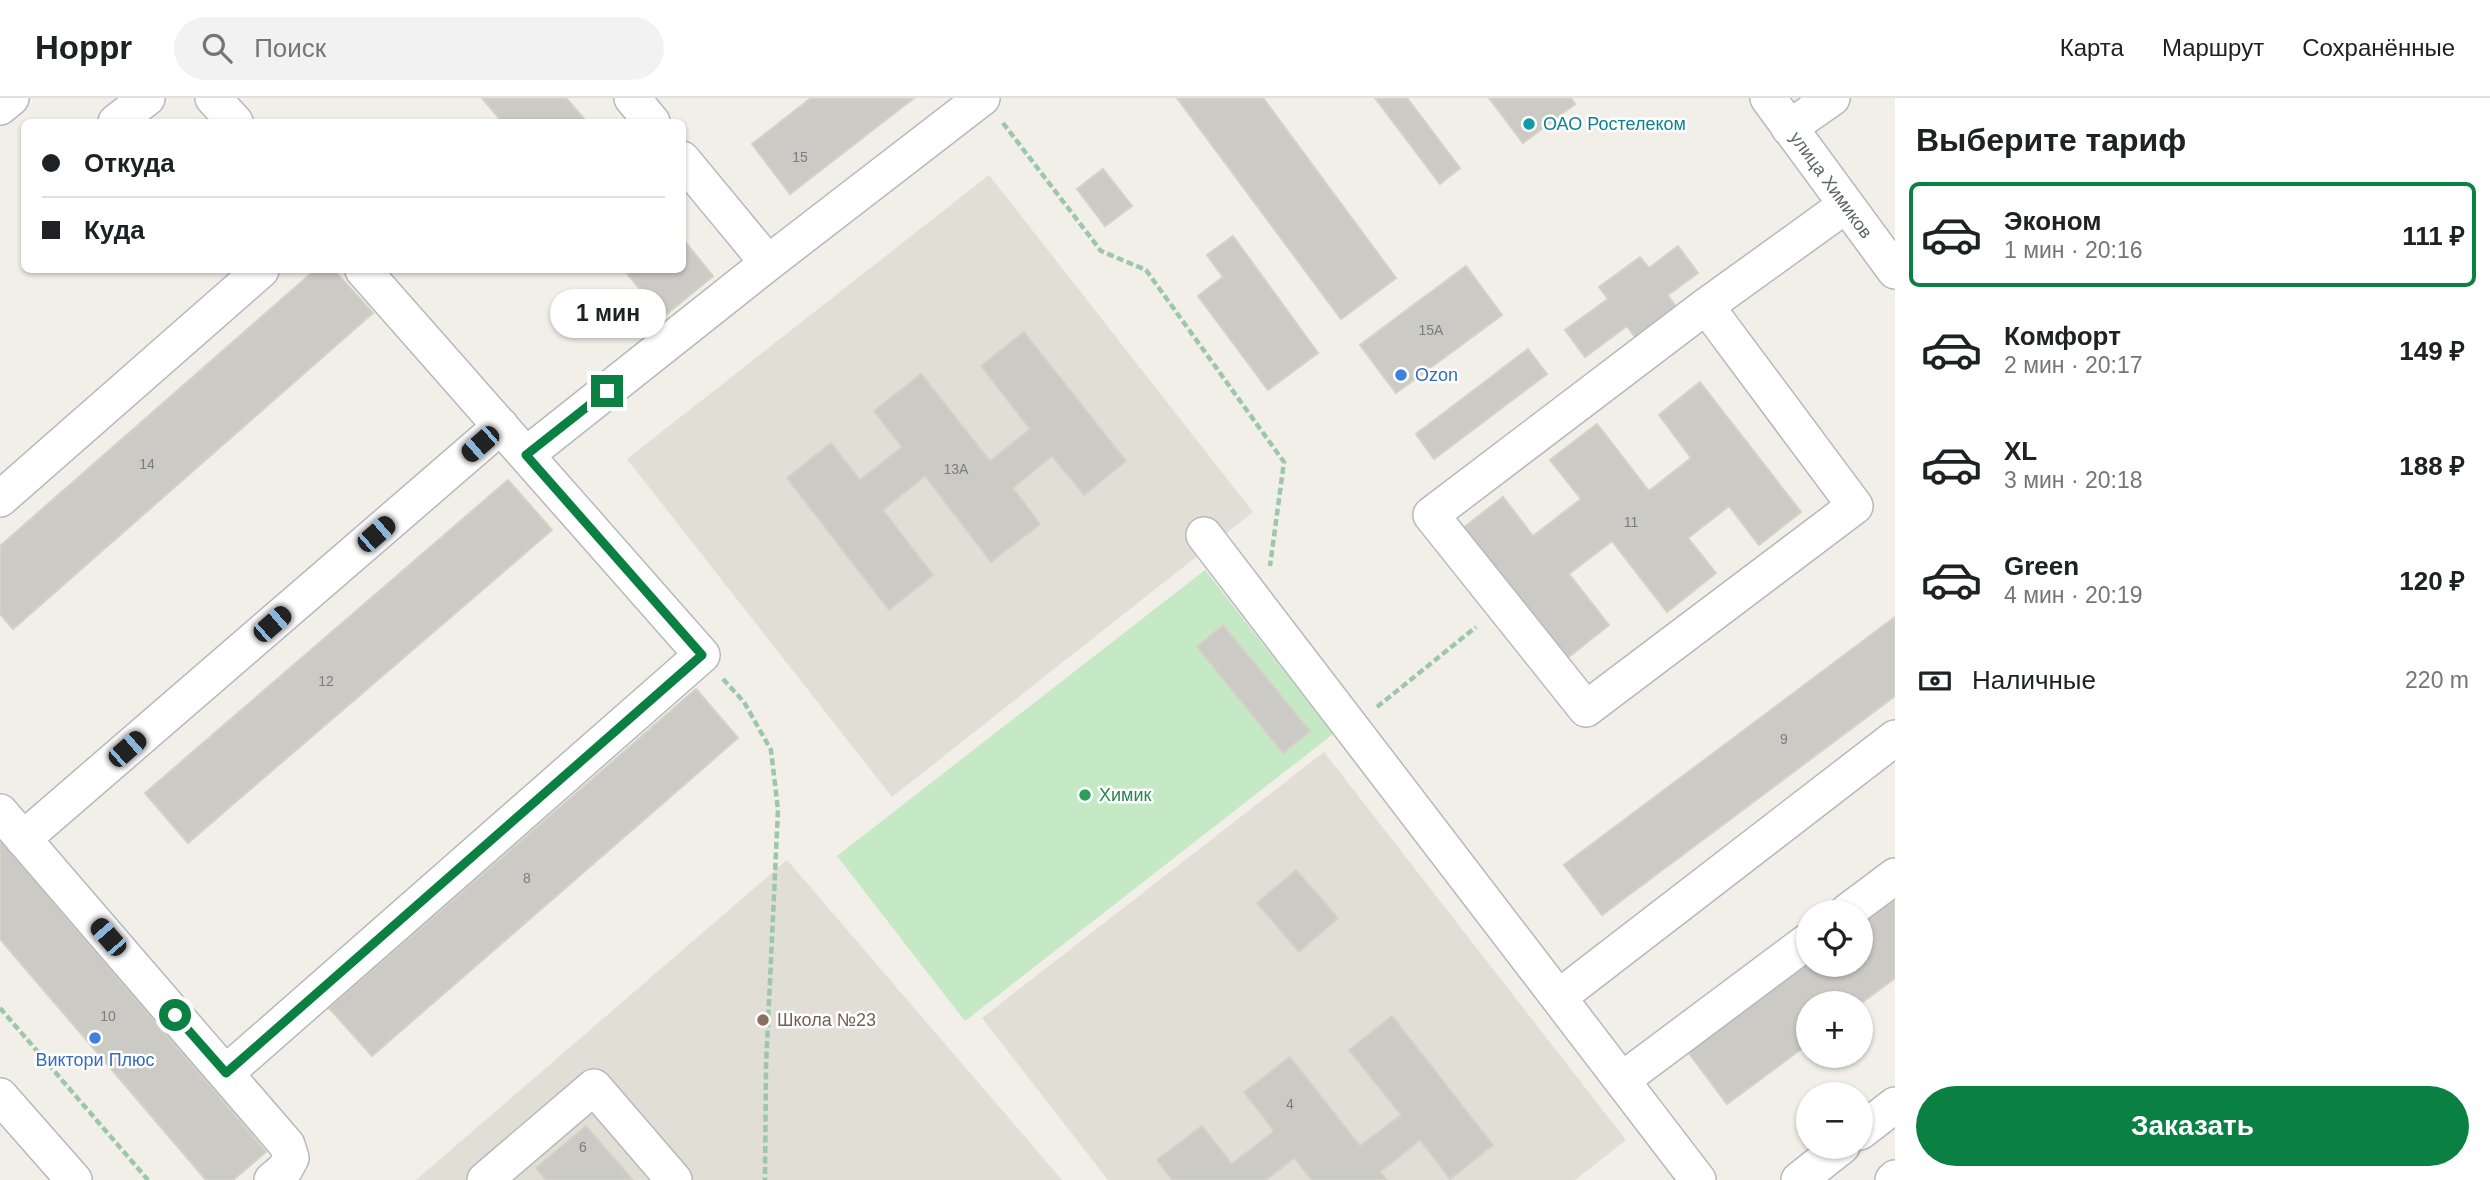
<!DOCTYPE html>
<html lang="ru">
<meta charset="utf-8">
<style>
body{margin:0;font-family:Helvetica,sans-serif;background:#f2f2f2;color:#202124;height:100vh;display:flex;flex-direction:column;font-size:26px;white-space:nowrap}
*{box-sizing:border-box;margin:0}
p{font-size:23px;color:#757577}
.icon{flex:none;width:38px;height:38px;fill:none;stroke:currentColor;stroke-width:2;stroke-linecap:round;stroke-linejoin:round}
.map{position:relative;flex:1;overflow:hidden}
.sheet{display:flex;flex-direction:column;background:#fff;width:595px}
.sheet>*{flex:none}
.guide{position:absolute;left:21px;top:21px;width:665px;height:154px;border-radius:10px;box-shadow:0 2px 5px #0004;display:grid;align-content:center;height:154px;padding:0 21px;background:#fff}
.controls{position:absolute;left:1796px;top:802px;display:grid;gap:14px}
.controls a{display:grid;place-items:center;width:77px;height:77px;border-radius:50%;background:#fff;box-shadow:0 2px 5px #0004;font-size:35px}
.end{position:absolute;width:32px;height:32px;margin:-16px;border:9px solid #0b8043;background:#fff;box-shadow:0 0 0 4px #fff}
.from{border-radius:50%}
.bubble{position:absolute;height:49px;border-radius:24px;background:#fff;box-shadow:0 2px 5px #0004;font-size:23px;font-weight:800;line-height:49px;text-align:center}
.car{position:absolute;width:21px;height:42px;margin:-21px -10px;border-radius:9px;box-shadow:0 0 5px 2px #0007;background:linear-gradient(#222 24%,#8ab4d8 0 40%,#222 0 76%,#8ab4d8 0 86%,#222 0)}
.guide b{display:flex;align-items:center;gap:24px;height:66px;font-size:26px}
.guide b+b{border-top:2px solid #e0e0e0}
.guide i{width:18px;height:18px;background:#202124}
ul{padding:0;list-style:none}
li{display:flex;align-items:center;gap:21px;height:105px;margin:0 14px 10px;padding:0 7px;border:4px solid transparent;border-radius:10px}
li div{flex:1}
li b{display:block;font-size:26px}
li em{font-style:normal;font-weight:800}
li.on{border-color:#0b8043}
li>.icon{width:63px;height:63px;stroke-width:1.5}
h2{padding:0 21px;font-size:32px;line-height:84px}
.pay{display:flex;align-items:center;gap:18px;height:77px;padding:0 21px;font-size:26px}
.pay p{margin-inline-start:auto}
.cta{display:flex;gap:14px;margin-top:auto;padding:14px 21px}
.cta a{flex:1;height:80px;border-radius:42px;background:#0b8043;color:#fff;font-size:28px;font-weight:800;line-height:80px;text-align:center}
header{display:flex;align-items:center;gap:42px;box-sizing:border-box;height:98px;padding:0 35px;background:#fff;border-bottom:2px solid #e0e0e0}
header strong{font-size:33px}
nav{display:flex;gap:38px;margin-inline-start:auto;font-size:24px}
.search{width:490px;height:63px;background:#f2f2f2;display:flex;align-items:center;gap:18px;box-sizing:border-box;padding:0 24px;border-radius:38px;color:#757577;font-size:26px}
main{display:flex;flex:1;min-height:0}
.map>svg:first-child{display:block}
</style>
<header>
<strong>Hoppr</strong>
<div class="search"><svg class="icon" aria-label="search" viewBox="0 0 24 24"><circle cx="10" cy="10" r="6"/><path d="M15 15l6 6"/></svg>Поиск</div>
<nav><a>Карта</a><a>Маршрут</a><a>Сохранённые</a></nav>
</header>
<main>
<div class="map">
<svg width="1895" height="1082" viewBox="0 0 1895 1082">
<rect width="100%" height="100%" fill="#f1efe8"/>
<path fill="#e1ded6" d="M989,77L1253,414L892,699L627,361Z
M1324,654L1626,1042L1575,1082H1108L982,920Z
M787,762L1062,1082H416Z"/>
<path fill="#c5e8c5" d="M1205,472L1333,636L965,923L837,758Z"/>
<path fill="#cccac5" stroke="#d6d1c6" stroke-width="2" d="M482,0H566L587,24H502Z
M811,0H914L790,96L752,46Z
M1177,0H1263L1396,180L1341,221Z
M1375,0H1407L1460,70L1440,86Z
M1489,0H1571L1575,6L1523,45Z
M1103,71L1132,108L1105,128L1077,91Z
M1233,138L1318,255L1268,292L1198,198L1223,179L1207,157Z
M682,140L713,178L663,219L624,172H682Z
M1678,148L1698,175L1668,197L1676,209L1635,239L1627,228L1585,259L1565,232L1608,201L1599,189L1640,159L1649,170Z
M1466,168L1502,217L1396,295L1360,247Z
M315,172H334L373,215L13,531L0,516V448Z
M1024,234L1126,363L1084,397L1052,358L1013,390L1040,426L991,464L925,378L883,412L933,477L889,512L787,380L831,345L860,382L902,349L874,313L921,276L990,363L1030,331L981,268Z
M1528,251L1547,276L1434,361L1416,336Z
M1700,284L1801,414L1759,447L1729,408L1688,440L1716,475L1667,514L1612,443L1569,476L1609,527L1561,565L1458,434L1503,399L1533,438L1581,401L1550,362L1597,326L1649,393L1691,360L1659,317Z
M508,382L552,432L188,745L145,695Z
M1895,519V598L1602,817L1564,767Z
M1223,527L1310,633L1283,655L1197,549Z
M696,591L738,640L372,958L329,910Z
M0,742L266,1054L233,1082H206L0,841Z
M1296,772L1338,820L1299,854L1257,805Z
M1895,798V880L1860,906L1808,905V946L1727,1006L1688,954L1808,864V866H1860V824Z
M1392,918L1493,1047L1450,1081L1420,1042L1380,1074L1387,1082H1312L1294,1060L1266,1082H1172L1157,1062L1202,1028L1232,1066L1274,1033L1244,994L1290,959L1360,1048L1401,1017L1349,952Z
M586,1028L633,1082H546L536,1070Z"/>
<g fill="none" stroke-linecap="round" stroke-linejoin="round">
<g stroke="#b5b8bc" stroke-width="38">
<path id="minor" d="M213,0L235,24
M632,0L652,24
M1768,0L1895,173
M0,9L11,0
M116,24L147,0
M1789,30L1832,0
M682,61L768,165
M1706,208L1855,408L1586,611L1431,417L1706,208L1846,107
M526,357L768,165L982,0
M0,401L261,172
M1204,437L1698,1082
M0,714L287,1047L291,1060L285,1071L272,1082
M23,741L501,328
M1847,814L1895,778
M1559,899L1895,640
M226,975L702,557L363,172
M1622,982L1808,843
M0,998L74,1082
M1860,1034L1895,1007
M485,1082L594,989L674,1082
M1799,1082L1842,1048
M1893,1082L1895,1080"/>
</g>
<path stroke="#9cc7a9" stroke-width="4.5" stroke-dasharray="7 3.5" stroke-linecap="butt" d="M1003,25L1101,153L1146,172L1284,364L1270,468
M723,581L744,604L771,652L778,712L766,968L765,1082
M1377,609L1476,529
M0,910L148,1082"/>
<use href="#minor" stroke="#fff" stroke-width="35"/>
</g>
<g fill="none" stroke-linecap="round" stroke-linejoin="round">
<path stroke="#0b8043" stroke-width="9" d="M175,917L226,975L702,557L526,357L607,293"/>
</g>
<circle fill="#0f9aa8" stroke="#fff" stroke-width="2.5" cx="1529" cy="26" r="7"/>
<g fill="#3f7fe0" stroke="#fff" stroke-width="2.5">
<circle cx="1401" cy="277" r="7"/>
<circle cx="95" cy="940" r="7"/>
</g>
<circle fill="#2e9e5b" stroke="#fff" stroke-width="2.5" cx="1085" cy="697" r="7"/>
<circle fill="#8d6e63" stroke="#fff" stroke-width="2.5" cx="763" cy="922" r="7"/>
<g text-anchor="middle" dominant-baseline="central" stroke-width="5" stroke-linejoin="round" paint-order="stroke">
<g font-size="14" fill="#7a7d7f">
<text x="800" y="59">15</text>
<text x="1431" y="232">15А</text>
<text x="147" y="366">14</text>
<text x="956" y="371">13А</text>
<text x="1631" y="424">11</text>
<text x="326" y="583">12</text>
<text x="1784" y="641">9</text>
<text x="527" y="780">8</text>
<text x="108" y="918">10</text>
<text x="1290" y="1006">4</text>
<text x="583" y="1049">6</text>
</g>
<g font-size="18" fill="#0d838f" stroke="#fff" text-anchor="start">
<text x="1543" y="26">ОАО Ростелеком</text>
</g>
<g font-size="18" fill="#5f6368" stroke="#fff">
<text transform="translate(1831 87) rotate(54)">улица Химиков</text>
</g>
<g font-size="18" fill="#366cbe" stroke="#fff" text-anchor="start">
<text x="1415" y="277">Ozon</text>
<text x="95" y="962" text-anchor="middle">Виктори Плюс</text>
</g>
<g font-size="18" fill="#27864d" stroke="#fff" text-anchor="start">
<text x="1099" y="697">Химик</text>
</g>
<g font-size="18" fill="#785e54" stroke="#fff" text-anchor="start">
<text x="777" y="922">Школа №23</text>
</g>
</g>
</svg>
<div class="controls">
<a><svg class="icon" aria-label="locate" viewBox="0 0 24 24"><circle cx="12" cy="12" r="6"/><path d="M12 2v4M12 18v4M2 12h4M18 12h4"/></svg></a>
<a>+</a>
<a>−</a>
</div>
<i class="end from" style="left:175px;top:917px"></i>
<i class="end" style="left:607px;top:293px"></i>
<div class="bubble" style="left:550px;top:191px;width:116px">1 мин</div>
<i class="car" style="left:480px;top:346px;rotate:229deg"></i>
<i class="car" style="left:376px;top:436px;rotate:49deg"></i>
<i class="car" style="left:272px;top:526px;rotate:49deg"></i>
<i class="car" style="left:127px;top:651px;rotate:49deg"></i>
<i class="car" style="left:108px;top:839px;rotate:319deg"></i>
<div class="guide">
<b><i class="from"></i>Откуда</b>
<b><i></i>Куда</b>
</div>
</div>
<section class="sheet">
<h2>Выберите тариф</h2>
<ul>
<li class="on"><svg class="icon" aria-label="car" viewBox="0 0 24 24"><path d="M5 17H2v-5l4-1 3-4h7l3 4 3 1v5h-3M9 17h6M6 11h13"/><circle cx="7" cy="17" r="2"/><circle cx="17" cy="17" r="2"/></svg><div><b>Эконом</b><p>1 мин · 20:16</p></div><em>111 ₽</em></li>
<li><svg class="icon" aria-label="car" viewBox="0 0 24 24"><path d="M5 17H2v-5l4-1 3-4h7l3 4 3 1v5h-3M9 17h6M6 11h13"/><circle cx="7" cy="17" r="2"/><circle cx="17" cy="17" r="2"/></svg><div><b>Комфорт</b><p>2 мин · 20:17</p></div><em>149 ₽</em></li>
<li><svg class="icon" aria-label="car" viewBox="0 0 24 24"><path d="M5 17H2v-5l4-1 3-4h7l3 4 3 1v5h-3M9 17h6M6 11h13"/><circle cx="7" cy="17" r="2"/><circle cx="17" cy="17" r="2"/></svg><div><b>XL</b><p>3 мин · 20:18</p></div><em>188 ₽</em></li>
<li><svg class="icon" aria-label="car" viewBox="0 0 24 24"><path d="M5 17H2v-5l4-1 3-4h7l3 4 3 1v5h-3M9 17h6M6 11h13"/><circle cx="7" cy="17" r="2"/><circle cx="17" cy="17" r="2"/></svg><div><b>Green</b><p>4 мин · 20:19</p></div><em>120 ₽</em></li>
</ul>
<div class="pay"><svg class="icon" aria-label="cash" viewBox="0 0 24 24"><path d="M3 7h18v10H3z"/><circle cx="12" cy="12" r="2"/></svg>Наличные<p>220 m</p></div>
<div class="cta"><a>Заказать</a></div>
</section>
</main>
